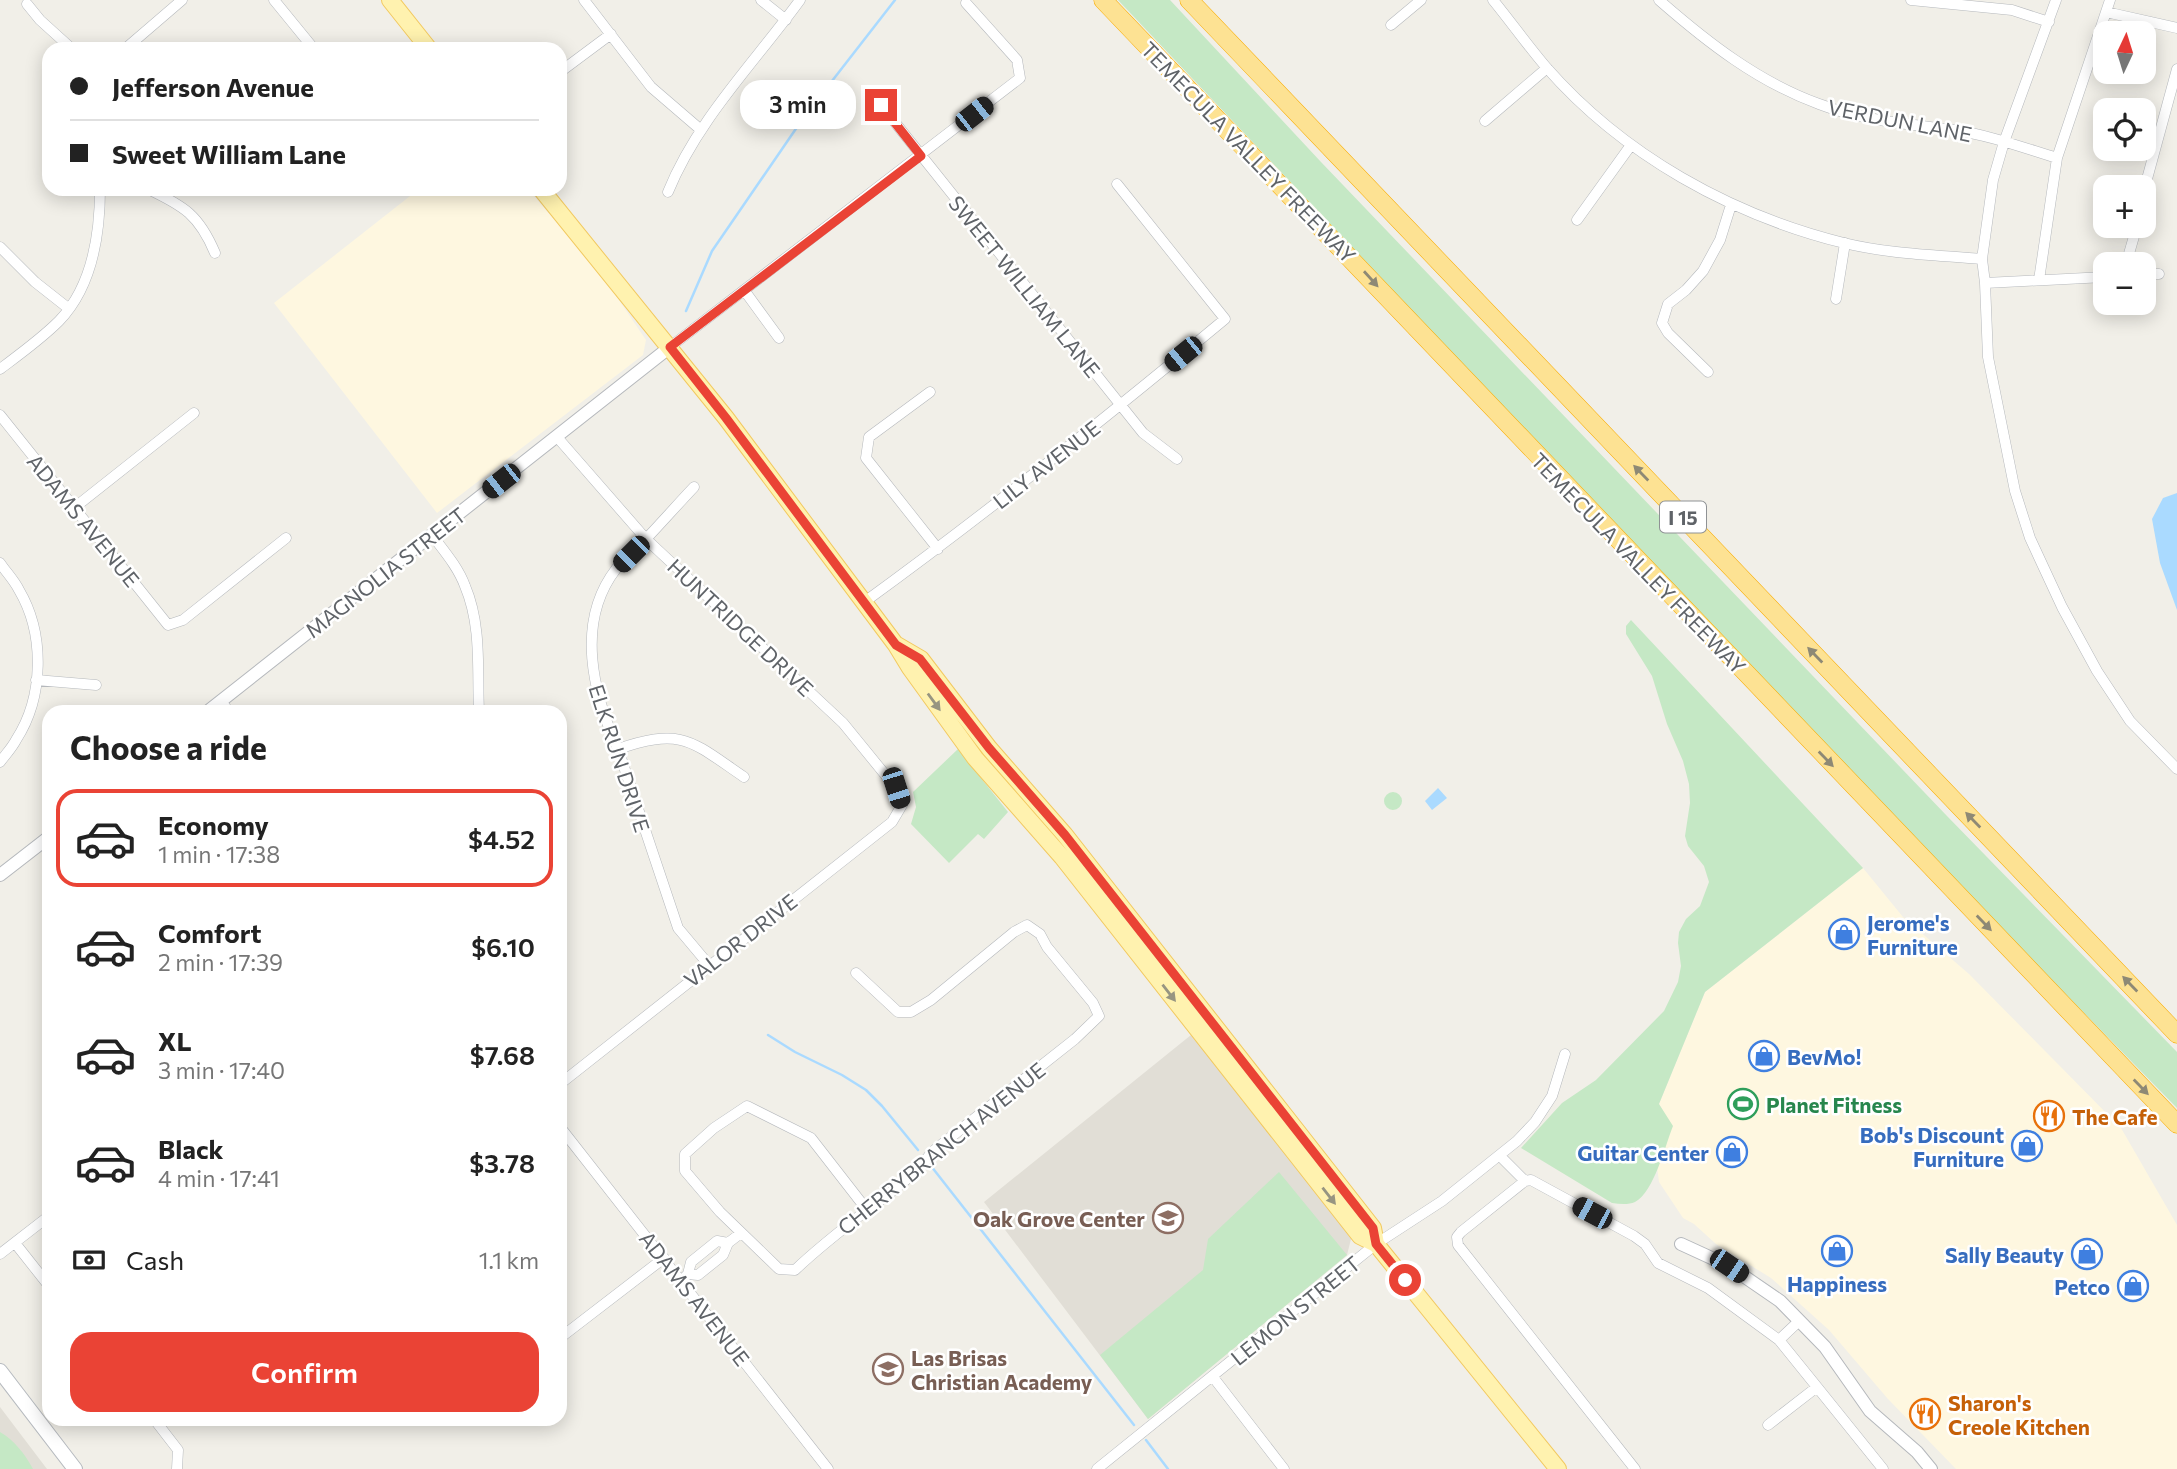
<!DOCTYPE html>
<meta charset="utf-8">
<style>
body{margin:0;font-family:Commissioner,sans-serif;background:#f2f2f2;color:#222;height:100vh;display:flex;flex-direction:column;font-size:26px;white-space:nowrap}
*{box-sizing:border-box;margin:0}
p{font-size:23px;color:#767676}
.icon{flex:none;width:38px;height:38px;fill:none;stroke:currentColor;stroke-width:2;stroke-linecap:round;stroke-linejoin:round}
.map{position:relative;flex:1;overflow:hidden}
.sheet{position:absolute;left:42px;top:705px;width:525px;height:721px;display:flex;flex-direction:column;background:#fff;border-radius:21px;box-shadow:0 4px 18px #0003}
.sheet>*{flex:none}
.top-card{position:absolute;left:42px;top:42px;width:525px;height:154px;border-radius:21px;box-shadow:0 4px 18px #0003;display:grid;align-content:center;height:154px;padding:0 28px;background:#fff}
.needle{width:46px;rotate:4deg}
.tools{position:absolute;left:2093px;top:21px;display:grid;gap:14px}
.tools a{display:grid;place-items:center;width:63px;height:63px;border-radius:14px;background:#fff;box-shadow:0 4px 18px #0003;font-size:35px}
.end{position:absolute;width:32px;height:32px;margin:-16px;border:9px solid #ea4335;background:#fff;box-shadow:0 0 0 4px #fff}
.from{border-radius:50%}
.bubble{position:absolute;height:49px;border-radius:21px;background:#fff;box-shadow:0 4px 18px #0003;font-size:23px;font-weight:600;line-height:49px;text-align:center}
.car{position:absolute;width:21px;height:42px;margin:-21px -10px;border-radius:9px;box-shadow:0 0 5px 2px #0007;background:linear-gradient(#222 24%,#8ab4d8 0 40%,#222 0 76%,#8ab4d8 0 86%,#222 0)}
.top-card b{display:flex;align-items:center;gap:24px;height:66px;font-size:26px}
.top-card b+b{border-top:2px solid #e0e0e0}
.top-card i{width:18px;height:18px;background:#222}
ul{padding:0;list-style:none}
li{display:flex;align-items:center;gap:21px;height:98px;margin:0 14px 10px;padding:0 14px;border:4px solid transparent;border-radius:21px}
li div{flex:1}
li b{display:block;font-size:26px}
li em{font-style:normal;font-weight:600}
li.active{border-color:#ea4335}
li>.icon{width:63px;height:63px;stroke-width:1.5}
h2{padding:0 28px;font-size:32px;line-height:84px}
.pay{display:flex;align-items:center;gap:18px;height:77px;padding:0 28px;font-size:26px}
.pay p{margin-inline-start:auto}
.primary-button{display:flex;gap:14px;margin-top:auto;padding:14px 28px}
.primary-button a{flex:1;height:80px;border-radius:21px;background:#ea4335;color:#fff;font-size:28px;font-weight:600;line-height:80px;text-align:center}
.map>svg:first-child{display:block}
</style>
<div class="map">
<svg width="2177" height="1469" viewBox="0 0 2177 1469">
<rect width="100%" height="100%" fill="#f1efe8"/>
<path fill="#fef7e0" d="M419,189H528L604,278L646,340L643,355L437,513L274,303Z
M1863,868L1903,917L1969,974L2121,1128L2177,1225V1469H1956L1888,1399L1829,1330L1771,1278L1716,1244L1694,1224L1683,1218L1659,1182L1657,1167L1672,1126L1659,1104L1705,992Z"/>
<path fill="#e1ded6" d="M1191,1035L1352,1235L1347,1255L1148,1419L984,1202Z
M0,1407L47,1469H0Z"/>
<path fill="#c5e8c5" d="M1118,0H1170L1321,162L1947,816L2177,1052V1108L1957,883L1672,585Z
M1631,620L1863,868L1705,992L1659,1104L1673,1126C1665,1146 1654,1192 1635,1202C1628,1205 1620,1204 1612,1203L1521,1148L1562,1103L1596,1080L1664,1011L1678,982L1681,966L1678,943L1679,932L1686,919L1700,906L1709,882L1704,866L1688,846L1685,836L1690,803L1689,784L1683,761L1667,724L1652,676L1626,634V626Z
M958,749L1008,812L984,839L978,834L949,863L911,824L916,807L913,792Z
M1384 801a9 9 0 1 1 18 0a9 9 0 1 1-18 0Z
M1279,1172L1347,1255L1148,1419L1100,1355L1203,1270L1208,1239Z
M0,1432C14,1440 25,1454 33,1469H0Z"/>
<path fill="#aadaff" d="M2177,493V610L2160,563L2152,519L2163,498Z
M1438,788L1447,798L1432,810L1425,801Z"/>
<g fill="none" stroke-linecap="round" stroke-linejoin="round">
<path stroke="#aadaff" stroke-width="2.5" d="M686,311L712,251L804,117L895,0
M768,1035L795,1052L842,1075L866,1090L882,1106L918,1150
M931,1166L1134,1425
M1146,1440L1168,1469"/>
<g stroke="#b5b8bc" stroke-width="11">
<path id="minor" d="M274,0L314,49
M584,0L651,87L701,130
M761,0L786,20
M1493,0C1511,22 1528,46 1546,67C1623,155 1731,215 1844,243C1889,254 1936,255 1982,259
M1659,0C1707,42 1758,82 1819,104C1863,121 1909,124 1954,130C1989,135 2024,148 2057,158
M1911,0L2012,10L2049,22
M2056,0L2004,142L1993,180L1982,259L1985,283L1988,357L2015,491L2030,538L2062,607L2097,671L2130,721L2177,769
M27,4L40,20L72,49
M2106,12L2177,28
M1391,25L1421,0
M125,49L182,0
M560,72L611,34
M881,105L1143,433L1177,459
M1485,121L1547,68
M148,189C184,206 199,215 215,253
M2144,190L2177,69
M668,192C697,120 755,62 800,0
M1577,220L1631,145
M0,247L35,282L68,308
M2126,264L2137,226
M2144,274H2159
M2039,280L2057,158L2110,0
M1985,283L2105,277
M744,290L779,338
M1836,299L1845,243
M670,347L1020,78L1017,60L966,3
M0,369C20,354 41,339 59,321C92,287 100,234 100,189
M1708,372L1668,333L1662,323L1668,304L1686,290L1703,271L1720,240L1731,205
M930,392L869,437L866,458L938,549
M0,415L168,625L183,620L286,538
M557,437L646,539L843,723L896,788L902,805L892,822L560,1084
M694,487C678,504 662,522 646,539C636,549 624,558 616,569C575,622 593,694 618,749L678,928L709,965
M74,508L194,413
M432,535C444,551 458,567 465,586C482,626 477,670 479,712
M0,563C6,572 14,580 19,590C45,634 44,697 16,740C12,748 5,755 0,762
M863,603C987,513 1107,417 1225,319L1117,184
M36,680L96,685
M221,701L229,712
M618,749C683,727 691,741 744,777
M856,973L898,1012H911L931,1000L1014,932L1027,925L1040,934L1047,947L1093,1003L1099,1016L1075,1039L932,1152C916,1174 893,1191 871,1207C845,1227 819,1247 795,1270L779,1269L720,1212L685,1171V1154L714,1128L747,1106L811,1138L867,1210
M560,1127L828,1469
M1500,1156L1525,1181
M15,1243L49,1286
M0,1254L49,1216
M688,1274L698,1275L723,1255L728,1243L741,1233
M684,1278L688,1274L691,1262L717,1241L728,1243
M560,1338L664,1258
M1779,1340L1799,1321
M1213,1377L1284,1469
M154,1419L178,1450L177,1469
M1768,1425L1817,1387L1883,1469
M1097,1469L1376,1244L1442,1201L1517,1141L1535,1122L1552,1096L1565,1054
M1635,1469L1458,1245L1457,1237L1461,1232L1525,1181L1531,1180L1634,1236L1645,1244L1658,1263L1708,1288L1779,1340L1817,1387"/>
</g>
<g stroke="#b5b8bc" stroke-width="14">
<path id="tertiary" d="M207,712L670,347
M0,875L49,837
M1681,1244L1729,1266L1780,1301L1825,1347L1870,1411L1917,1452L1931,1469"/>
</g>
<g stroke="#b6babf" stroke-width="16">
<path id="secondary" d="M0,1371L75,1469"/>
</g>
<g stroke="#f2c960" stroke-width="18">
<path id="primary" d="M390,0L429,49
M541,189L726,418L896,645L910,668L975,758L1062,857L1360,1236L1376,1244L1558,1469
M897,645L921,659L989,748L1065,835L1373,1228L1376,1244"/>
</g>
<g stroke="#f9ab00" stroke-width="19">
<path id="motorway" d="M1103,0L2177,1124
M1189,0L2177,1034"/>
</g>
<use href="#minor" stroke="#fff" stroke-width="10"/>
<use href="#tertiary" stroke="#fff" stroke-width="12"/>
<use href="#secondary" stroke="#fff" stroke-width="14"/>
<use href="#primary" stroke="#fff2af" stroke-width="16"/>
<use href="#motorway" stroke="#fde293" stroke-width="18"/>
</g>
<defs><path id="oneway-solid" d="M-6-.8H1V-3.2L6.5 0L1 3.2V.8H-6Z" transform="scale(1.75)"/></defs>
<g fill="#8e8975">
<use href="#oneway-solid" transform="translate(1371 279) rotate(48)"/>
<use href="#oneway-solid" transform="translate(1641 473) rotate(-134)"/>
<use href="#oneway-solid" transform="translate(1815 655) rotate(-134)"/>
<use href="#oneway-solid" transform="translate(1826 759) rotate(46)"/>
<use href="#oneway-solid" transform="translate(1973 820) rotate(-134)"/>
<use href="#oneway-solid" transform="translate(1984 923) rotate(46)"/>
<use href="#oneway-solid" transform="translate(2130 984) rotate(-134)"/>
<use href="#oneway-solid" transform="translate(2141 1087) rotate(46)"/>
</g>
<g fill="#979581">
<use href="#oneway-solid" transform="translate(934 702) rotate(54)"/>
<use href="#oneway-solid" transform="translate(1169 993) rotate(52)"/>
<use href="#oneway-solid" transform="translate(1329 1196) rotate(52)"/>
</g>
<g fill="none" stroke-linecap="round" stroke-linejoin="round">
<path stroke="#ea4335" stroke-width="9" d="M881,105L921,156L670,347L726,418L896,645L920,659L989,748L1065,835L1373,1228L1376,1244L1405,1280"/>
</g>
<defs>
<g id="shop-ring" transform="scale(1.575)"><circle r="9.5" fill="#fff" stroke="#3f7fe0" stroke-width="1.5"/><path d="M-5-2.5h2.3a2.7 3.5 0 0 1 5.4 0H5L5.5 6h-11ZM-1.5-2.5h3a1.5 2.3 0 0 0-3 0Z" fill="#3f7fe0"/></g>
<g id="stadium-ring" transform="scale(1.575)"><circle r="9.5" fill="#fff" stroke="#2e9e5b" stroke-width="1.5"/><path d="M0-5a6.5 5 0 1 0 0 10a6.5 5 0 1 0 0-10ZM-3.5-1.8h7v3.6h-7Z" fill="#2e9e5b"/></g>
<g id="restaurant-ring" transform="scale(1.575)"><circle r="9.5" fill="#fff" stroke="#e8710a" stroke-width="1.5"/><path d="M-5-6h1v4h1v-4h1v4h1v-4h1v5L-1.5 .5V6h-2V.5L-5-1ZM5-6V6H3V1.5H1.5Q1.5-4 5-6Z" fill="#e8710a"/></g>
<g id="school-ring" transform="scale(1.575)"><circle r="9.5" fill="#fff" stroke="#8d6e63" stroke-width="1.5"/><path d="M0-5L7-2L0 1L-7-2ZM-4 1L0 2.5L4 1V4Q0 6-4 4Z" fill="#8d6e63"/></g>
</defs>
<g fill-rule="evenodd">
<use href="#shop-ring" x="1844" y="934"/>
<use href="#shop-ring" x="1764" y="1056"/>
<use href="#stadium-ring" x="1743" y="1104"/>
<use href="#restaurant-ring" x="2049" y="1116"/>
<use href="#shop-ring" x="2027" y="1146"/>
<use href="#shop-ring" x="1732" y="1152"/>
<use href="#school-ring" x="1168" y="1218"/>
<use href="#shop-ring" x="1837" y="1251"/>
<use href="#shop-ring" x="2087" y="1254"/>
<use href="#shop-ring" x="2133" y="1286"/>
<use href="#school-ring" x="888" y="1369"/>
<use href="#restaurant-ring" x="1925" y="1414"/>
</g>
<g text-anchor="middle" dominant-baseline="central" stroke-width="5" stroke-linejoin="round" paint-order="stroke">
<rect fill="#fff" stroke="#8f9295" stroke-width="2" x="1660" y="501.5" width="46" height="31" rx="5"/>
<g font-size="19" font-weight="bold" fill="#5f6368">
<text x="1683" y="517">I 15</text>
</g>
<g font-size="21" fill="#5f6368" stroke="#fff">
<text transform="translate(1900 120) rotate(11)">VERDUN LANE</text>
<text transform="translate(1249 152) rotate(46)">TEMECULA VALLEY FREEWAY</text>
<text transform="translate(1025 286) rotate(51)">SWEET WILLIAM LANE</text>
<text transform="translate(1046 464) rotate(-38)">LILY AVENUE</text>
<text transform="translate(84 520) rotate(51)">ADAMS AVENUE</text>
<text transform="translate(1639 563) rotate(46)">TEMECULA VALLEY FREEWAY</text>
<text transform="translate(385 572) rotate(-38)">MAGNOLIA STREET</text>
<text transform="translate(741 627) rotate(43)">HUNTRIDGE DRIVE</text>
<text transform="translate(620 758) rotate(72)">ELK RUN DRIVE</text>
<text transform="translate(740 940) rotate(-38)">VALOR DRIVE</text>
<text transform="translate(941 1148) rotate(-39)">CHERRYBRANCH AVENUE</text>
<text transform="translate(695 1298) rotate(52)">ADAMS AVENUE</text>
<text transform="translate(1295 1310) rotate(-39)">LEMON STREET</text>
</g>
<g font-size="21" font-weight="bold" fill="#366cbe" stroke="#fff" text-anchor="end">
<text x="1867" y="922" text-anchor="start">Jerome's<tspan x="1867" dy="24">Furniture</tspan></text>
<text x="1787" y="1056" text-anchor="start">BevMo!</text>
<text x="2004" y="1134">Bob's Discount<tspan x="2004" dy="24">Furniture</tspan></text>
<text x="1709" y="1152">Guitar Center</text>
<text x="2064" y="1254">Sally Beauty</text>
<text x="1837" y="1283" text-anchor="middle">Happiness</text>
<text x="2110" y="1286">Petco</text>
</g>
<g font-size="21" font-weight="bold" fill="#27864d" stroke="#fff" text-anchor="start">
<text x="1766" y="1104">Planet Fitness</text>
</g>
<g font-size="21" font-weight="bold" fill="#c56008" stroke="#fff" text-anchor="start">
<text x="2072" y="1116">The Cafe</text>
<text x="1948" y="1402">Sharon's<tspan x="1948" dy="24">Creole Kitchen</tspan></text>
</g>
<g font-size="21" font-weight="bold" fill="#785e54" stroke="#fff" text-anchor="end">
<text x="1145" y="1218">Oak Grove Center</text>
<text x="911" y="1357" text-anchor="start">Las Brisas<tspan x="911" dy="24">Christian Academy</tspan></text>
</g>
</g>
</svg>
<div class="tools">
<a><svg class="needle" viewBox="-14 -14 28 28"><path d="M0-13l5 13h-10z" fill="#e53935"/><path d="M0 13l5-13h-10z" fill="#767676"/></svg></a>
<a><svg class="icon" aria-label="locate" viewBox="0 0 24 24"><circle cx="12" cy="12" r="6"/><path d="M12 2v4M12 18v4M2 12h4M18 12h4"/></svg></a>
<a>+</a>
<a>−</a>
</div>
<i class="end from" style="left:1405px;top:1280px"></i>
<i class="end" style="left:881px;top:105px"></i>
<div class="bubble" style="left:740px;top:80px;width:116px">3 min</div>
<i class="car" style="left:974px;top:114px;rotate:52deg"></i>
<i class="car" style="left:1183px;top:354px;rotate:231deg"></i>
<i class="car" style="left:501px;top:481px;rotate:232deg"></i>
<i class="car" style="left:631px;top:554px;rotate:225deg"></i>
<i class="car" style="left:896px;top:788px;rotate:162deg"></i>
<i class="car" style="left:1592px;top:1213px;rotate:298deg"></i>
<i class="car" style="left:1729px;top:1266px;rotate:124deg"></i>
<div class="top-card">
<b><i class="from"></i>Jefferson Avenue</b>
<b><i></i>Sweet William Lane</b>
</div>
<section class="sheet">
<h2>Choose a ride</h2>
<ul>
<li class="active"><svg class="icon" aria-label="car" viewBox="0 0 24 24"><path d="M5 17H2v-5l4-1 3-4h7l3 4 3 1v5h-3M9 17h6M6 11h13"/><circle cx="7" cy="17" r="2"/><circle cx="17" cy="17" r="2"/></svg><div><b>Economy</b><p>1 min · 17:38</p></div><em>$4.52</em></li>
<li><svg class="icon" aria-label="car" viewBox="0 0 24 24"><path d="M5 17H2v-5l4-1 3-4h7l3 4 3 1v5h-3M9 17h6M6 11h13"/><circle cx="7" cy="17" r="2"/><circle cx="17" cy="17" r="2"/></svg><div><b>Comfort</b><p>2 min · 17:39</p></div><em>$6.10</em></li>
<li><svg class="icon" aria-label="car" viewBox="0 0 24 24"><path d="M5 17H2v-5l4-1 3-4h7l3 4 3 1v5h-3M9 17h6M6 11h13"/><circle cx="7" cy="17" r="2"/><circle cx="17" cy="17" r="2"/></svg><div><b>XL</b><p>3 min · 17:40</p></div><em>$7.68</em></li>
<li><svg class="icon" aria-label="car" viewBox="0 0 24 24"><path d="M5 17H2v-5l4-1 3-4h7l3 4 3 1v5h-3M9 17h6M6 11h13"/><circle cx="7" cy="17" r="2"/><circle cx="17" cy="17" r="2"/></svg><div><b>Black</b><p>4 min · 17:41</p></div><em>$3.78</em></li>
</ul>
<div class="pay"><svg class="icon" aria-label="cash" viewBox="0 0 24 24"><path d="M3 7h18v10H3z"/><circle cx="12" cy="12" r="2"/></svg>Cash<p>1.1 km</p></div>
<div class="primary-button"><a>Confirm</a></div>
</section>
</div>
